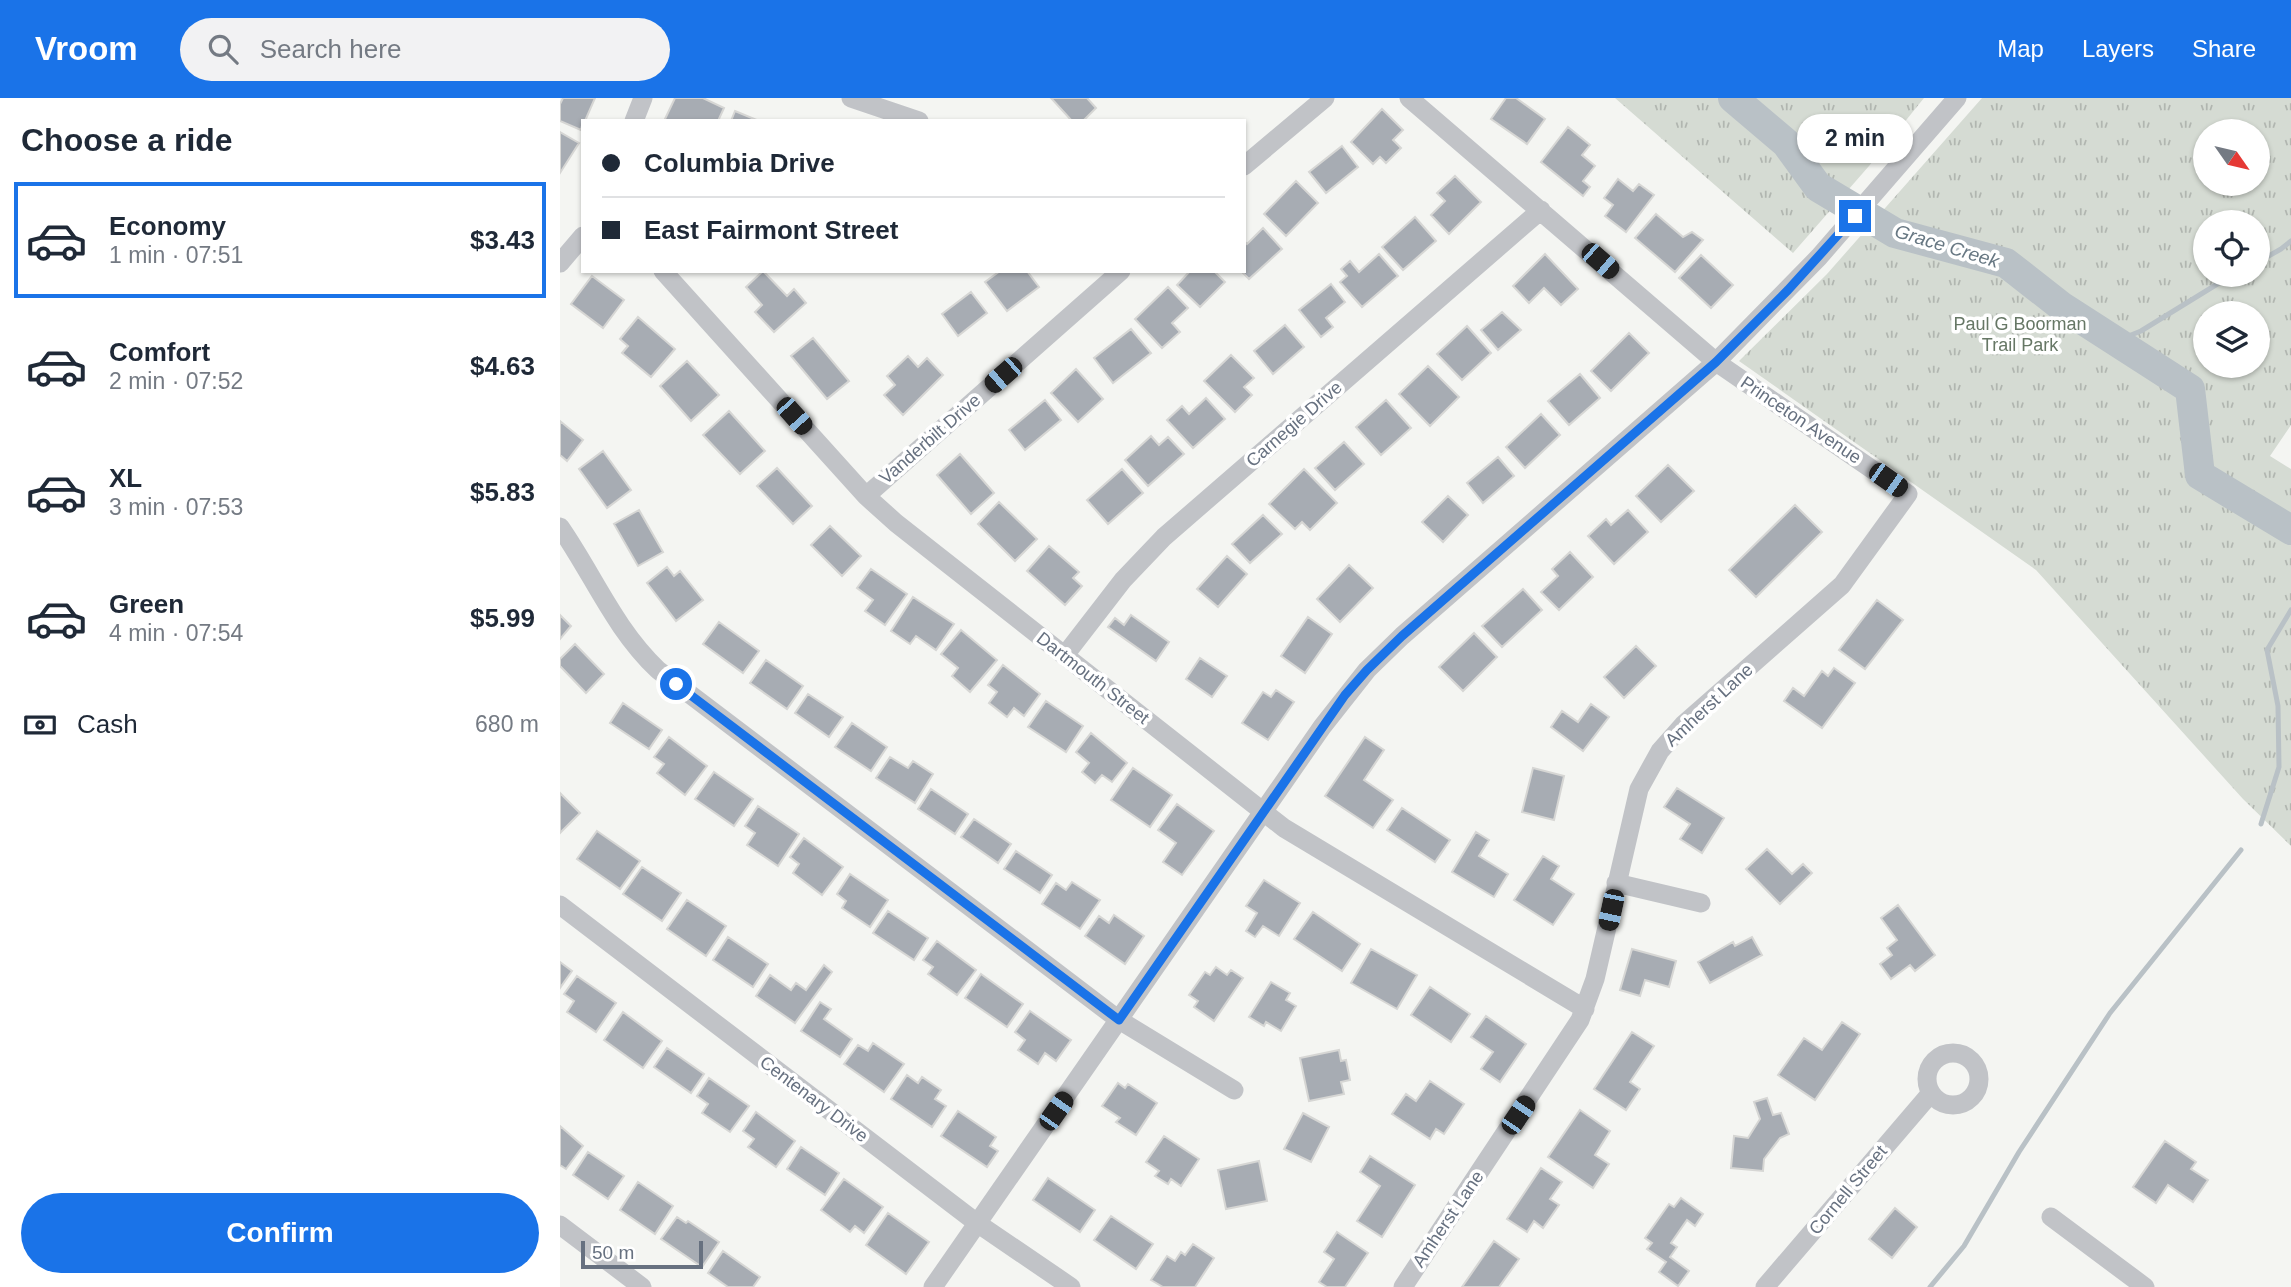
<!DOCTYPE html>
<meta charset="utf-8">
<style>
body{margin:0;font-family:Helvetica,sans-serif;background:#f2f2f3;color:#1f2937;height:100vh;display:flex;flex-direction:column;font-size:26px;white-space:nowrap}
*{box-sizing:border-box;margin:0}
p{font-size:23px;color:#747a83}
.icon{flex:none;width:38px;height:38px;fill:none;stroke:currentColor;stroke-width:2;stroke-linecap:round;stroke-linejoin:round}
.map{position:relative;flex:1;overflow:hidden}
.panel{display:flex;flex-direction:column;background:#fff;width:560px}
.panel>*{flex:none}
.top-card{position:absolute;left:21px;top:21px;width:665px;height:154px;border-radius:0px;box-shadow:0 2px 5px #0004;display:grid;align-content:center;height:154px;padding:0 21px;background:#fff}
.needle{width:46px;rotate:124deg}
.tools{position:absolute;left:1633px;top:21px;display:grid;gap:14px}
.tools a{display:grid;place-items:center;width:77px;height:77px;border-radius:50%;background:#fff;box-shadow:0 2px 5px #0004;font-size:35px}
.scale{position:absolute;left:21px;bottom:18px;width:122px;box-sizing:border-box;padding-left:7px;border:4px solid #677180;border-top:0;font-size:19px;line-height:24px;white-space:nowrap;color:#677180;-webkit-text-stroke:5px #fff;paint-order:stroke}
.end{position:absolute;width:32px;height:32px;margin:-16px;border:9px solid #1a73e8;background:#fff;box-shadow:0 0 0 4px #fff}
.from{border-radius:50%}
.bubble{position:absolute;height:49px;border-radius:24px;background:#fff;box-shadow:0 2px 5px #0004;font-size:23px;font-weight:700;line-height:49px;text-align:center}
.car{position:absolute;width:21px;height:42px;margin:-21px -10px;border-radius:9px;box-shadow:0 0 5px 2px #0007;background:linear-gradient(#222 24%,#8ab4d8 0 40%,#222 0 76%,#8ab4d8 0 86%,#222 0)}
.top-card b{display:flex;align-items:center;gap:24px;height:66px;font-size:26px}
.top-card b+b{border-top:2px solid #e0e1e3}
.top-card i{width:18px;height:18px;background:#1f2937}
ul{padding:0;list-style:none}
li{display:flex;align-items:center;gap:21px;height:116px;margin:0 14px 10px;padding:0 7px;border:4px solid transparent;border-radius:0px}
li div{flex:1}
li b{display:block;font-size:26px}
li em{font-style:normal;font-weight:700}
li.selected{border-color:#1a73e8}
li>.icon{width:63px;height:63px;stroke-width:1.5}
h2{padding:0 21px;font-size:32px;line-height:84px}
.pay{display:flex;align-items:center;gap:18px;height:77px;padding:0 21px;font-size:26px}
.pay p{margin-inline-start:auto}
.button{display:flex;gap:14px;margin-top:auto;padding:14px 21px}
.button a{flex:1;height:80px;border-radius:42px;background:#1a73e8;color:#fff;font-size:28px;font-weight:700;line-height:80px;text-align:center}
header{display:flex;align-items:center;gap:42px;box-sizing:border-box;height:98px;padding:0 35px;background:#1a73e8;color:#fff}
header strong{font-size:33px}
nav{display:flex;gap:38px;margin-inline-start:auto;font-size:24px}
.search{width:490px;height:63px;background:#f2f2f3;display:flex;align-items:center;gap:18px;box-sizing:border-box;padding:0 24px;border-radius:38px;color:#747a83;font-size:26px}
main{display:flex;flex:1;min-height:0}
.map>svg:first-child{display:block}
</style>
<header>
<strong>Vroom</strong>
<div class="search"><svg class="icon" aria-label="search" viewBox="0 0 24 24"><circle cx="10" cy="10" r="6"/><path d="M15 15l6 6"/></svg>Search here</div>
<nav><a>Map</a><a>Layers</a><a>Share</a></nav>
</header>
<main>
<section class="panel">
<h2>Choose a ride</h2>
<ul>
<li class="selected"><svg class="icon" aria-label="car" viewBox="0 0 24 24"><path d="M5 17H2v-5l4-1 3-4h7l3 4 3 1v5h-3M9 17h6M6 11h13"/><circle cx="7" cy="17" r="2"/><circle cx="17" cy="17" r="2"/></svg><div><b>Economy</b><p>1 min · 07:51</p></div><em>$3.43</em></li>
<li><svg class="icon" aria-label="car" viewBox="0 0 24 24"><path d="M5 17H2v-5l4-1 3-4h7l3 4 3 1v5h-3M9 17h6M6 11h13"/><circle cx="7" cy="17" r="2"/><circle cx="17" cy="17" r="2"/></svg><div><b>Comfort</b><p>2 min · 07:52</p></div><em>$4.63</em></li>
<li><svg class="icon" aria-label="car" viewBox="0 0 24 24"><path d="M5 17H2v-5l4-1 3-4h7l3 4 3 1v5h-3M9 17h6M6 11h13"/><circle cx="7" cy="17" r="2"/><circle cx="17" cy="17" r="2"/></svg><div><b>XL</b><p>3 min · 07:53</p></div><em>$5.83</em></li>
<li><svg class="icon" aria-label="car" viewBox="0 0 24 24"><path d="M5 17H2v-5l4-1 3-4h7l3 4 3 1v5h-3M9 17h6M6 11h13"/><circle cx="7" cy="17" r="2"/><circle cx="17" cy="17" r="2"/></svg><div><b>Green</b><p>4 min · 07:54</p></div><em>$5.99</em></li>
</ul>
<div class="pay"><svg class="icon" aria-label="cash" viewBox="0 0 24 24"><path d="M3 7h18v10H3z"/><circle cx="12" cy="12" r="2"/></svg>Cash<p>680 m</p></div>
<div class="button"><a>Confirm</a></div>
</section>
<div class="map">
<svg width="1731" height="1189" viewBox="0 0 1731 1189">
<defs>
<pattern id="park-tufts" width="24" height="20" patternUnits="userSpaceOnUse" patternTransform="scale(1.75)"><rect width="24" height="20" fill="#d5dbd3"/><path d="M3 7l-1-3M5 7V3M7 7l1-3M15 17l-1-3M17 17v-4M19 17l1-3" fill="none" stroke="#b1b6b0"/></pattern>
</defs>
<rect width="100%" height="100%" fill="#f4f5f2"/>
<path fill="url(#park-tufts)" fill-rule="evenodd" d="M1055,0H1364L1309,68L1233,155Z
M1422,0H1731V327L1710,358L1731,371V748L1683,701L1476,472L1179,263L1267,176ZM1645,33H1698V86H1645ZM1645,124H1698V177H1645ZM1645,215H1698V268H1645Z"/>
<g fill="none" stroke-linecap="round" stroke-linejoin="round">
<path stroke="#b9c1c6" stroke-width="5" d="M1698,164L1721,151L1731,143
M1556,243L1581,233L1672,177
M1701,726L1719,669L1718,608L1707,552L1731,512
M1370,1189L1404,1148L1459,1054L1550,915L1681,752"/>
<path stroke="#b9c1c6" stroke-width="30" d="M1173,0L1226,45L1258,89L1335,135L1446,165L1501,208L1630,291L1640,377L1731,432"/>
</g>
<path fill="#a7acb3" stroke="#d6d6d4" stroke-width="2" d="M3,0H35L25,23H23L21,32L0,23V6Z
M115,0H143L164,10L158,23H108L105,21Z
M491,0H527L536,10L523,23H512Z
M946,0H956L985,21L967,46L931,21Z
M822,11L843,32L833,42L841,50L826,65L820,59L813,66L791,44Z
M175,13L199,23H171Z
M1008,29L1030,47L1022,57L1035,68L1023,83L1030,89L1023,98L981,64Z
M0,34L19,45L0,75Z
M782,48L798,69L766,95L749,74Z
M895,78L921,104L889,136L871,117L885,103L877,95Z
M1058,81L1073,93L1079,86L1094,97L1066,134L1045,118L1053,107L1044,100Z
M736,83L758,105L726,138L704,116Z
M1096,116L1123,139L1132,134L1143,142L1115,174L1075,140Z
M855,119L876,143L843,172L822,149Z
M703,130L722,151L689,181L681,173H684V143L687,146Z
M819,156L838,178L802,209L780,184L787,178L781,171L790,163L799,174Z
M985,156L1018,191L1001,207L984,190L969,205L953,188Z
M1141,157L1173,187L1151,210L1119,180Z
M203,173L227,198L234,191L246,205L214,234L195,214L202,207L186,189Z
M440,173H467L479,189L447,213L425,184Z
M630,173H654L665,184L640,209L617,187Z
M32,178L64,202L43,230L11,206Z
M771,186L785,204L766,220L773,229L761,239L739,212Z
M608,189L628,210L612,225L620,234L602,250L575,221Z
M411,194L427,215L398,238L382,216Z
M942,214L961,232L938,252L921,232Z
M78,219L115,251L91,279L62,255L68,248L60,241Z
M725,227L744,249L713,276L694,253Z
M907,228L931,255L902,282L877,256Z
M571,231L591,255L553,285L534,260Z
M1069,235L1089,255L1051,293L1031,273Z
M253,240L289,283L267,301L231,258Z
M671,257L694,280L684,289L692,297L675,314L644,283Z
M348,258L358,269L367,260L383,277L343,317L324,297L335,287L327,278Z
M127,263L159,297L131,323L100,288Z
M868,268L899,299L870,328L839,296Z
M516,271L543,301L518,324L491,295Z
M1020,276L1040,300L1009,327L988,303Z
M646,300L665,321L633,350L607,322L622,308L629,316Z
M485,302L501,322L465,352L449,332Z
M826,302L851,330L821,357L796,329Z
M169,313L205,353L180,376L143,337Z
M981,316L1000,337L965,370L946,349Z
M0,323L23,342L7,363L0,357Z
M591,338L599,347L608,339L624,356L588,388L565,362Z
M784,344L804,366L775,392L755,370Z
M43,353L71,392L47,410L19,371Z
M400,356L434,395L411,416L377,377Z
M938,359L954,378L923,405L907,385Z
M1108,367L1134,393L1101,424L1076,398Z
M217,370L252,408L233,426L197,388Z
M562,371L583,395L548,426L527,402Z
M744,371L777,405L750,432L742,424L735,431L709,406Z
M888,398L908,417L883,444L862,424Z
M439,404L477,441L455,463L418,426Z
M1235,407L1262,434L1196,499L1169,472Z
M79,412L103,454L78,468L54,426Z
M1068,412L1088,434L1054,466L1028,438L1046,421L1051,427Z
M703,417L722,436L690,465L672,446Z
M270,428L301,458L282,478L251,447Z
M489,448L519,474L513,480L522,488L505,507L467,473Z
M1010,454L1033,479L999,512L981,494L998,478L992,471Z
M667,458L687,476L658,509L637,491Z
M789,467L813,490L780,524L757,501Z
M107,469L114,478L120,473L143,502L116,523L87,485Z
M311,471L347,496L325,527L305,513L313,502L297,490Z
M963,491L982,512L942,549L922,528Z
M353,499L394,526L376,552L356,538L350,546L331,533Z
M1317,502L1343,522L1305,571L1279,552Z
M0,517L11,528L0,541Z
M571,517L609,544L596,563L548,529L555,520L564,527Z
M748,519L772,536L745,575L721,558Z
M159,524L199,553L183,575L143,546Z
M401,532L437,562L410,594L392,578L398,570L381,556Z
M914,535L937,559L903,593L879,569Z
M15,546L44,576L26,595L0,568V561Z
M1076,548L1096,568L1064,600L1044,579Z
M640,560L667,578L652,599L626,581Z
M206,562L243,588L227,611L190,585Z
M443,567L480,596L464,618L454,610L447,619L429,605L437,594L428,587Z
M1274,570L1295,585L1262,630L1224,603L1233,590L1244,598L1262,573L1268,578Z
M716,592L734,604L708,642L682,625L703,594L711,599Z
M248,596L283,619L269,639L235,615Z
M486,603L523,628L506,654L468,629Z
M63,605L102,632L89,651L50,625Z
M1031,606L1049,619L1023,653L991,629L1002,613L1018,624Z
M292,625L327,649L311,673L275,649Z
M531,635L567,665L552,684L542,677L535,685L522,674L529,665L516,654Z
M109,639L147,668L125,697L97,675L104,666L94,659Z
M805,639L824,652L804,682L833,702L813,730L765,698Z
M330,659L348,670L353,663L373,676L355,705L316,680Z
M573,670L612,697L590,729L551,702Z
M973,670L1004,678L994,722L962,714Z
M154,674L193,701L174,728L135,701Z
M1117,690L1164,720L1142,755L1120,741L1130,726L1104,709Z
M371,691L408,716L395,736L358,711Z
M0,695L20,715L0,735Z
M617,706L654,733L622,777L603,764L616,745L598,732Z
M198,708L239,736L218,768L187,747L195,735L185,728Z
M842,710L890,742L875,764L827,732Z
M414,721L451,746L438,765L401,739Z
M37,733L80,763L60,791L17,761Z
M916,734L929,742L919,758L948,776L934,799L892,774Z
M244,740L283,769L262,797L233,775L239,766L230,759Z
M1207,751L1232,776L1243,766L1252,775L1220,806L1186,771Z
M456,753L492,777L480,795L444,771Z
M983,758L999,768L991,781L1014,796L993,827L954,802Z
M82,769L121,795L102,823L63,796Z
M290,776L328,802L310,829L282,810L286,803L277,796Z
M704,782L740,805L719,838L703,828L695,839L686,833L697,815L686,808Z
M512,784L540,802L520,831L482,806L496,785L506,792Z
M127,802L166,828L146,858L107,831Z
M1338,807L1375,857L1355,873L1350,867L1331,881L1320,866L1332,857L1327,850L1337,842L1321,820Z
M328,813L368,840L354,862L313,835Z
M753,814L800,846L782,873L734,841Z
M554,817L584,838L565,866L525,838L539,818L549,825Z
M168,839L208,866L193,889L153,862Z
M1192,839L1202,857L1150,885L1138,864L1173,844L1175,848Z
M377,843L416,872L397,897L368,876L373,869L363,862Z
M811,851L857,877L837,911L791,885Z
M1072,851L1116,863L1109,889L1085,882L1080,898L1060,892Z
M0,864L12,873L0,890Z
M264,867L272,874L235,925L196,898L210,877L231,892L236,885L246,892Z
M656,869L667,877L671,872L683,880L654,923L634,909L638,903L629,897L645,874L650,877Z
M421,876L463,906L447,929L405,900Z
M17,878L56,905L36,934L7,914L14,903L4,896Z
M711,884L730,895L726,902L736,908L721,933L706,924L704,928L689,919Z
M870,889L910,916L891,944L851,917Z
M260,904L271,911L264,921L292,941L280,959L241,933Z
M470,913L511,942L496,963L485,955L478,966L458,952L465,942L455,934Z
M63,914L102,943L83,970L44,942Z
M926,918L966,946L940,984L921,971L933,954L911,939Z
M1282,924L1300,936L1255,1002L1218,977L1244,940L1262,952Z
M1072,934L1094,948L1070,984L1080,991L1066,1012L1034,991Z
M313,945L344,966L324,994L284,966L298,947L308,953Z
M107,950L144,976L131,995L94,969Z
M779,952L781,963L786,962L790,982L781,984L784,996L749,1003L740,960Z
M347,977L358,985L362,979L381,992L375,1001L386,1008L372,1029L331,1001Z
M149,980L189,1008L170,1034L142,1015L148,1006L137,998Z
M870,983L904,1006L884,1036L876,1031L870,1041L832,1016L846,996L856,1003Z
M558,985L565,990L568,986L597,1005L576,1037L556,1024L560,1020L542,1008Z
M1207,1000L1213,1017L1221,1015L1229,1036L1220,1040L1204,1061L1203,1073L1171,1070L1174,1038L1188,1040L1200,1021L1194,1004Z
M1020,1012L1050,1033L1035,1057L1049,1066L1033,1090L988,1059Z
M398,1013L436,1039L430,1048L438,1053L427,1069L381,1038Z
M196,1014L235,1043L216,1069L188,1049L194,1041L183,1033Z
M743,1015L769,1029L751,1064L724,1051Z
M0,1028L23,1048L6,1071L0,1067Z
M604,1038L639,1061L621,1088L611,1081L608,1086L595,1078L599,1073L586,1064Z
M1605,1043L1636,1064L1631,1071L1648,1082L1633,1104L1608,1087L1596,1105L1573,1089Z
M241,1049L279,1075L265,1097L227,1071Z
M28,1054L64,1078L48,1101L13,1077Z
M810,1058L855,1087L822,1139L797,1123L820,1088L800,1074Z
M699,1063L707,1103L666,1111L658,1072Z
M981,1070L1002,1084L990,1101L999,1107L983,1130L974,1123L967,1134L947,1121Z
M488,1080L535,1112L520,1134L473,1102Z
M284,1081L323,1109L304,1135L295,1128L290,1134L261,1112Z
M78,1084L113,1108L95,1136L60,1112Z
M1121,1100L1143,1116L1135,1128L1127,1122L1111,1145L1117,1149L1110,1159L1129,1173L1118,1188L1099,1174L1106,1164L1087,1151L1092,1145L1085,1140L1109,1106L1114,1109Z
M1335,1110L1357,1129L1332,1160L1309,1141Z
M328,1115L369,1144L346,1176L306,1147Z
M551,1118L593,1146L576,1171L534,1142Z
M117,1119L126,1125L128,1123L159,1144L142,1169L101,1141Z
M777,1134L808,1155L785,1189H767L759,1184L774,1161L764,1154Z
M934,1143L959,1161L939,1189H902Z
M633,1146L654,1160L635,1189H603L591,1182L607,1158L615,1163L621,1154L625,1157Z
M163,1153L200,1179L193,1189H168L148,1175Z"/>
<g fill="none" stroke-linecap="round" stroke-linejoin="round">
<path stroke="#c1c3c7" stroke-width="19" d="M291,0L359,23
M74,23L83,0
M684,68L765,0
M0,165L23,138
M103,173L306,398L336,425L724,730L1025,911
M306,398L561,173
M0,429C34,478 54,530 98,572L559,922L674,992
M505,557L563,482L604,439L981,112
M1056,785L1141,805
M0,807L417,1125L511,1189
M1367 981a26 26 0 1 1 52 0a26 26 0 1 1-52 0Z
M1491,1119L1585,1189
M0,1127L82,1189
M373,1189L762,629L807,572L842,538L1156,264L1259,159L1397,0
M843,1189L1020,922L1035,881L1079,691L1100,653L1123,627L1282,487L1348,396L1156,264L849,0
M1205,1189L1371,995"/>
</g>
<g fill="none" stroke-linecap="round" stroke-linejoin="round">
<path stroke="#1a73e8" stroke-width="9" d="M116,586L559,922L785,597L807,572L842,538L1156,264L1228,192L1295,118"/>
</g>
<g text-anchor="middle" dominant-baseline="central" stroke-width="7" stroke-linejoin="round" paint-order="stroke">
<g font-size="18" fill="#667765" stroke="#fff">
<text x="1460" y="226">Paul G Boorman<tspan x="1460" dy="21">Trail Park</tspan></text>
</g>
<g font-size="18" fill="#677180" stroke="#fff">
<text transform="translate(1241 322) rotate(34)">Princeton Avenue</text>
<text transform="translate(734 326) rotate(-41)">Carnegie Drive</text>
<text transform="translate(370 341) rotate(-41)">Vanderbilt Drive</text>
<text transform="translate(533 580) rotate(38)">Dartmouth Street</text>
<text transform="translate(1149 607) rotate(-43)">Amherst Lane</text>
<text transform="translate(254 1001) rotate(37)">Centenary Drive</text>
<text transform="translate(1288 1092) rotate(-50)">Cornell Street</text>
<text transform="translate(888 1121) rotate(-56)">Amherst Lane</text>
</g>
<g font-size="19" font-style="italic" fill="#687883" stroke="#fff">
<text transform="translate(1387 148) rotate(17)">Grace Creek</text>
</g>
</g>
</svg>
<div class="tools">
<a><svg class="needle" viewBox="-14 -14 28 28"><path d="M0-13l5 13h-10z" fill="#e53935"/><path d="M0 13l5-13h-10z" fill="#747a83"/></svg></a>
<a><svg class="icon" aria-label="locate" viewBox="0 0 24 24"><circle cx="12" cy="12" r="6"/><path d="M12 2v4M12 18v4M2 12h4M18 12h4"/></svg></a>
<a><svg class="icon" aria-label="layers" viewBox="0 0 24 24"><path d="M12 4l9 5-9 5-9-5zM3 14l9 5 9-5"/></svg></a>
</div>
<div class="scale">50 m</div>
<i class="end from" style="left:116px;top:586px"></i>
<i class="end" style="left:1295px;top:118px"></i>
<div class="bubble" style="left:1237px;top:16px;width:116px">2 min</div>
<i class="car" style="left:1040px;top:163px;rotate:131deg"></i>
<i class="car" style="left:443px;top:277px;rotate:229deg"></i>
<i class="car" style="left:234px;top:318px;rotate:138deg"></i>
<i class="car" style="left:1328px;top:382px;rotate:125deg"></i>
<i class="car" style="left:1051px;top:812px;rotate:192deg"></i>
<i class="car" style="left:496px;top:1013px;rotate:35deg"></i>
<i class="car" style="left:958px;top:1017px;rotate:34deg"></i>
<div class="top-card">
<b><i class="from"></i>Columbia Drive</b>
<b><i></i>East Fairmont Street</b>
</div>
</div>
</main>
